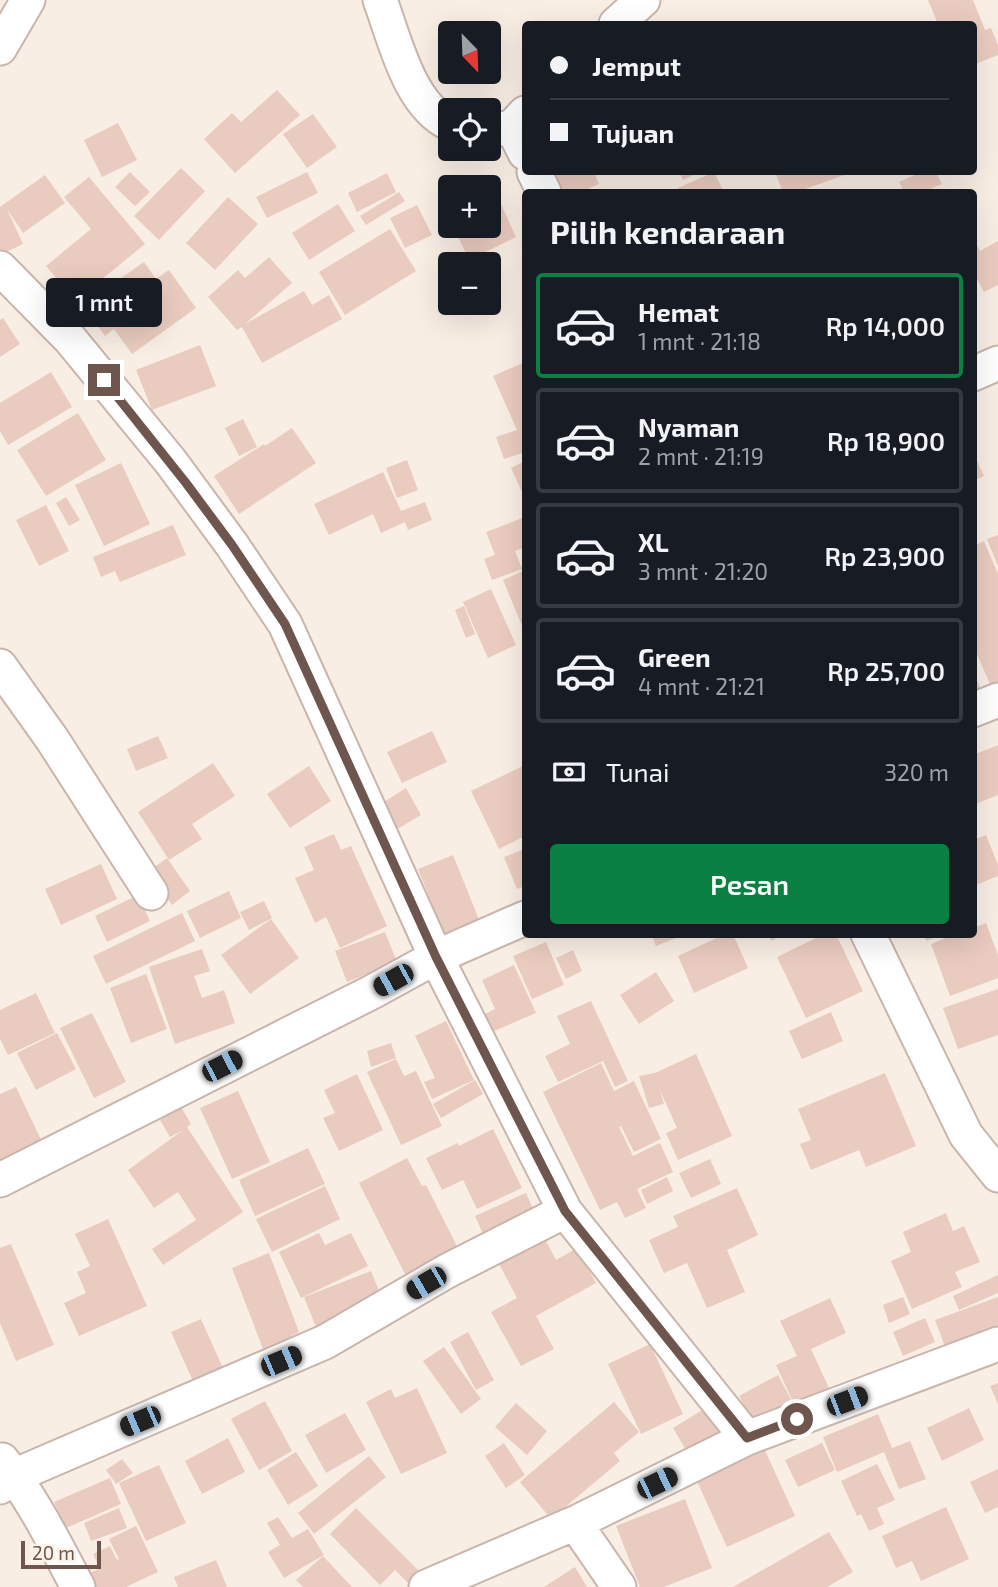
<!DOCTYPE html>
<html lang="id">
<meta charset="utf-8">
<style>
body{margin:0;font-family:"Exo 2",sans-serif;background:#20242c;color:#f1f3f6;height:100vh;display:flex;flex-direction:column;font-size:26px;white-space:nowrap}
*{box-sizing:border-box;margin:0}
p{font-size:23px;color:#9ea1a6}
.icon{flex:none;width:38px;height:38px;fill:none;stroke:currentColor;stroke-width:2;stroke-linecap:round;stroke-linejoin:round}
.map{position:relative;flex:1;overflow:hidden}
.details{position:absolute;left:522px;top:189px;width:455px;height:749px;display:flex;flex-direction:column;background:#171b24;border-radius:7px;box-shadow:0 7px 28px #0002}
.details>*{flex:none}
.guide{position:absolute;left:522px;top:21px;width:455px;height:154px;border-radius:7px;box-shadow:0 7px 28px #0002;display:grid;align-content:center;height:154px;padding:0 28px;background:#171b24}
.needle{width:46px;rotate:157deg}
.tools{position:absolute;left:438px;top:21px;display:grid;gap:14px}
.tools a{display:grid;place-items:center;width:63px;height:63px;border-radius:7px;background:#171b24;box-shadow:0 7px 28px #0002;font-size:35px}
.scale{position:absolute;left:21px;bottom:18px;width:80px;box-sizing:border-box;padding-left:7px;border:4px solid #6e554d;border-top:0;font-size:19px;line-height:24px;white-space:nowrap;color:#6e554d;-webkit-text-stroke:5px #fcf3e9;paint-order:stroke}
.end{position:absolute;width:32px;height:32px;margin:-16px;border:9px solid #6e554d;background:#fff;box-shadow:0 0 0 4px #fff}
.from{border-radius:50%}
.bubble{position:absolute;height:49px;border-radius:7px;background:#171b24;box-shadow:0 7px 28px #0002;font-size:23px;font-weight:600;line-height:49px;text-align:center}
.car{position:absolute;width:21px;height:42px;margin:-21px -10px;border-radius:9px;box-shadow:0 0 5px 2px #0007;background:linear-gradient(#222 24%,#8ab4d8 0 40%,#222 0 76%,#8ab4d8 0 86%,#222 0)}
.guide b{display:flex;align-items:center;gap:24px;height:66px;font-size:26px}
.guide b+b{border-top:2px solid #363941}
.guide i{width:18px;height:18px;background:#f1f3f6}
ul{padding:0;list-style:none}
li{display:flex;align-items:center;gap:21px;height:105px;margin:0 14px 10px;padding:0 14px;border:4px solid #363941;border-radius:7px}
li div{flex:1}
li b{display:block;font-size:26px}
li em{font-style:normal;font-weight:600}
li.current{border-color:#0b8043}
li>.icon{width:63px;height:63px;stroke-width:1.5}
h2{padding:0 28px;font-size:32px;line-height:84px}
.pay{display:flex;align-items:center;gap:18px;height:77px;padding:0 28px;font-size:26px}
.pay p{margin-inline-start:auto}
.button{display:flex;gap:14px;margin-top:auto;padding:14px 28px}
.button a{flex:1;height:80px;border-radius:7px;background:#0b8043;color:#fff;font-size:28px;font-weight:600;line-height:80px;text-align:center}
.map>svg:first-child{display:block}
</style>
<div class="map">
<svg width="998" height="1587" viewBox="0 0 998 1587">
<rect width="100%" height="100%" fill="#f9eee4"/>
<path fill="#eacbbf" d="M928,0H973L985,30L991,28L998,45V55L973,65V24H938Z
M277,90L300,115L235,173L204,139L232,113L241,122Z
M313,114L337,147L307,168L283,134Z
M118,123L137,160L102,177L84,140Z
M181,168L205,191L159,240L134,216Z
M130,172L150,192L135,206L115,187Z
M307,172L318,193L267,218L256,197Z
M548,172H594L599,184L581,192H557Z
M679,172H700L683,180Z
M714,172L724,192H679L678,188Z
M775,172H853L797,192H783Z
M921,172H936L942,184L923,192H904L899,182Z
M387,173L396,192L357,212L348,193Z
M45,175L65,203L23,233L7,209L23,244L2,254L0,250V207Z
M89,177L145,244L75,301L46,266L91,229L64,197Z
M399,192L405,201L366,225L360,216Z
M228,197L258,224L215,270L186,243Z
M338,204L355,231L309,260L292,233Z
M501,204L516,237L469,260L453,226H488V209Z
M417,205L432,235L405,248L390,218Z
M390,229L416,271L345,315L319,272Z
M973,238L980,251L998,241V285L984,292L973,272Z
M269,257L292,283L245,324L304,291L312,305L329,295L342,319L262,363L242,327L237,330L208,297L238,270L245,278Z
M144,262L156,279L169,270L196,308L132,354L114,329L105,336L83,305Z
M3,318L20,344L0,357V320Z
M200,345L216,386L152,410L136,370Z
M525,362V452L504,459L496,437L517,430L493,376Z
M51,372L72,407L8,445L0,431V403Z
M78,413L106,460L46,496L17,450Z
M243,419L257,447L239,456L225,428Z
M292,428L316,463L239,514L214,476L264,444L265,446Z
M973,452L984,476L973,481Z
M407,460L418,490L397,498L386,468Z
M525,461V491L522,492L511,468Z
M121,463L150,524L104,546L75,485Z
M383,472L401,511L425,502L432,520L408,530L405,522L381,533L373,514L329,535L314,504Z
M66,497L80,520L69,526L56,503Z
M46,505L69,551L39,566L16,520Z
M525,517V547L515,551L522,569L492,580L484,559L495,555L486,532Z
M173,525L186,555L120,582L115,571L101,577L93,557Z
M998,535V566L987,539Z
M984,541L998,574V688L993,691L973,645V546Z
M525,570V633L503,580Z
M491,589L516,645L488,658L463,602Z
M464,606L475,634L466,638L455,610Z
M973,671L986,701L973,706Z
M432,731L447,762L402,783L387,752Z
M158,736L168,758L136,771L127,749Z
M998,745V795L973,805V755Z
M213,763L235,796L192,824L202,839L169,860L138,812Z
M525,765V836L499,849L471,791Z
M309,766L331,801L290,828L267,794Z
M406,788L421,815L394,831L379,805Z
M334,834L341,850L351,846L387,926L340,948L326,917L315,923L295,878L314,870L304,847Z
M986,835L998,865V876L973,886V840Z
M525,849V886L517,889L504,857Z
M453,855L482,927L447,941L418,869Z
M167,858L190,891L172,905L148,872Z
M101,864L117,899L61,925L45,889Z
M229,891L241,918L200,938L187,911Z
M138,895L150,921L107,942L95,916Z
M264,901L272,918L249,930L240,912Z
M182,913L195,941L106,984L93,956Z
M271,919L299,958L250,994L221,955Z
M986,923L998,955V978L950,996L931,944L955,934H973V928Z
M385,932L397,962L347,982L335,951Z
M651,934H684V935L656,946Z
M725,934H733L748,968L694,993L678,956Z
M768,934H786L771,941Z
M824,934H836L863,991L806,1018L777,957Z
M923,934H941V935L926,941Z
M546,942L564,985L532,999L513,956Z
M202,949L210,971L194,976L202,998L224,990L235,1023L175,1044L149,967Z
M573,950L582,971L566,979L556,958Z
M514,965L536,1013L485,1035L477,1018L495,1009L482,980Z
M656,972L674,1001L639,1024L620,995Z
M146,974L167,1029L131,1043L110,988Z
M998,989V1035L958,1049L943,1008Z
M36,993L55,1033L8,1055L0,1039V1010Z
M591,1001L628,1081L615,1087L603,1061L558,1082L545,1056L570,1044L557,1016Z
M831,1012L843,1041L802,1059L789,1031Z
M92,1013L126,1082L94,1098L60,1028Z
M446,1021L474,1080L432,1099L424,1082L435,1078L415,1036Z
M57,1033L76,1069L36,1090L17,1053Z
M391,1043L396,1058L371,1067L367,1051Z
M696,1054L732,1136L678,1160L666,1133L677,1128L660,1090L664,1104L649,1108L639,1076L655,1073Z
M396,1059L404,1076L416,1071L442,1126L401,1145L367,1072Z
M601,1063L614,1091L634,1081L661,1139L634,1152L621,1126L619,1127L633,1156L660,1143L673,1172L637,1189L646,1208L625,1218L617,1202L600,1210L543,1092Z
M885,1073L916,1146L866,1167L859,1150L811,1170L800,1144L811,1140L798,1109Z
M357,1074L383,1130L339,1151L323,1118L335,1113L324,1090Z
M475,1080L483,1094L441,1118L433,1104Z
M16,1087L43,1144L0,1165V1094Z
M238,1091L270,1162L232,1179L200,1108Z
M181,1107L191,1124L187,1127L243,1212L163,1265L152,1249L196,1220L178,1192L154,1208L128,1170L183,1130L170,1137L160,1120Z
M493,1129L522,1188L477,1209L463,1180L442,1190L426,1158L458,1143L459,1146Z
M308,1148L325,1184L255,1216L239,1180Z
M407,1158L422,1186L426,1185L461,1254L408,1280L359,1183Z
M710,1159L721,1184L691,1198L679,1173Z
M667,1177L673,1191L647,1204L641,1190Z
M325,1186L340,1219L272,1252L256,1219Z
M737,1188L758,1235L727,1250L745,1292L707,1308L687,1263L664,1273L649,1240L678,1227L673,1216Z
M526,1193L538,1220L487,1243L475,1216Z
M946,1213L953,1231L964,1226L980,1262L955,1272L962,1287L912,1309L891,1261L911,1252L903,1232Z
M108,1219L147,1306L79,1336L64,1303L86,1293L77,1272L90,1266L75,1234Z
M319,1233L325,1245L351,1233L368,1266L301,1298L279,1252Z
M545,1239L556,1260L577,1248L596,1283L536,1316L554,1349L521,1366L491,1312L517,1298L499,1264Z
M11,1244L54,1345L16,1361L0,1323V1248Z
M269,1253L299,1332L291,1336L295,1346L266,1357L232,1268Z
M371,1271L381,1296L340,1313L347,1329L321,1340L304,1297Z
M998,1275V1293L959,1310L953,1296Z
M903,1297L910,1314L889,1323L883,1305Z
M998,1297V1342L950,1360L935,1320Z
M830,1298L846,1333L811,1349L829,1388L794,1404L776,1365L797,1356L780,1321Z
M925,1318L935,1342L903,1356L893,1332Z
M201,1319L226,1375L196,1388L171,1332Z
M468,1332L494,1380L476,1390L450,1342Z
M650,1344L683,1414L641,1434L608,1364Z
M444,1347L481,1399L461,1414L423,1361Z
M778,1375L795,1407L756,1428L739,1396Z
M998,1383V1404L990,1386Z
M417,1388L447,1453L401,1474L366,1402L391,1389L395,1398Z
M265,1401L292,1451L259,1470L231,1419Z
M614,1402L639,1432L614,1453L620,1461L551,1519L520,1482Z
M516,1403L547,1431L527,1455L495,1427Z
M712,1404L730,1434L690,1457L673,1428Z
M969,1408L984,1440L942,1461L927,1428Z
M345,1413L366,1450L326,1473L305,1435Z
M878,1414L892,1448L910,1441L926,1479L899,1489L884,1452L837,1472L823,1437Z
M228,1438L245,1472L202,1494L185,1461Z
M504,1443L525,1475L506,1488L485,1456Z
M822,1443L835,1470L798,1487L785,1460Z
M763,1446L795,1516L727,1547L695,1477Z
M296,1452L318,1486L288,1505L267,1470Z
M369,1456L386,1477L314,1534L298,1513Z
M122,1459L133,1473L116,1484L106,1470Z
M877,1464L895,1500L877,1508L884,1524L869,1531L861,1514L857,1516L841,1481Z
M159,1465L186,1523L146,1541L119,1483Z
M998,1469V1507L985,1513L970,1482Z
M110,1478L121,1504L66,1528L54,1502Z
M685,1499L712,1568L664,1587H640L616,1526Z
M946,1507L969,1559L921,1581L912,1561L896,1568L882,1536Z
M119,1508L127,1528L91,1541L84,1523Z
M356,1508L426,1578L412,1587L395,1570L380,1585L330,1534Z
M278,1517L292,1538L308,1529L324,1555L284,1578L268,1552L280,1545L267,1523Z
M136,1526L158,1572L126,1587H91L86,1575L100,1568L93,1554L110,1546L117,1560L119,1559L109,1539Z
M829,1532L853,1572L827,1587H733Z
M323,1556L352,1587H303L296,1580Z
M216,1560L227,1587H178L174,1577Z
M575,1567L587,1587H544Z"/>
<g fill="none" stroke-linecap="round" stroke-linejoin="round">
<g stroke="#c8b5ac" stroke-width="37">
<path id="minor" d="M380,0C395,40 409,105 450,124
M616,24L643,0
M0,48L28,0
M512,127L525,153
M488,131L512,127L525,113
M534,172L544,192
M0,268L70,339L171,462L232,545L285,624L436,957L565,1211L747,1438
M973,374L998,363
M0,666L52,739L151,893
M973,710L998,700
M868,934L966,1135L998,1175
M0,1180L372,992L436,957L525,918
M2,1460C33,1499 55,1544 78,1587
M0,1487L14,1476L325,1342L447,1271L565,1211
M575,1523L619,1587
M426,1587L575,1523L747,1438L998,1344"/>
</g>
<use href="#minor" stroke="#fff" stroke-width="33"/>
</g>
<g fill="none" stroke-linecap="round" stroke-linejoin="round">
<path stroke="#6e554d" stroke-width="9" d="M104,380L186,483L232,545L285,624L436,957L565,1211L747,1438L797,1419"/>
</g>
</svg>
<div class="tools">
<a><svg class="needle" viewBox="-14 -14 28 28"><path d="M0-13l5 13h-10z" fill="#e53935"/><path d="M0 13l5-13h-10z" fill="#9ea1a6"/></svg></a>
<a><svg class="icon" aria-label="locate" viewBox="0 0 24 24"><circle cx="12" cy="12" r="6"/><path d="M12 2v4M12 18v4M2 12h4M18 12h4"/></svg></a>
<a>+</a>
<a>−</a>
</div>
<div class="scale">20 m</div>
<i class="end from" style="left:797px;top:1419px"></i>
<i class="end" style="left:104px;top:380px"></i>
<div class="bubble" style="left:46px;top:278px;width:116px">1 mnt</div>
<i class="car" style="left:393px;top:980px;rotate:241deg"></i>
<i class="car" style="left:222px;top:1066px;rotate:63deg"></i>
<i class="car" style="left:426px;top:1283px;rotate:240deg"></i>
<i class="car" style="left:281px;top:1361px;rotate:67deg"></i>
<i class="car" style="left:847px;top:1401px;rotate:69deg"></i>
<i class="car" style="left:140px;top:1421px;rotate:247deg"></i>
<i class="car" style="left:657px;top:1483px;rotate:64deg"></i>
<div class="guide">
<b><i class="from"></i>Jemput</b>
<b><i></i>Tujuan</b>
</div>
<section class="details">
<h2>Pilih kendaraan</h2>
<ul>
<li class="current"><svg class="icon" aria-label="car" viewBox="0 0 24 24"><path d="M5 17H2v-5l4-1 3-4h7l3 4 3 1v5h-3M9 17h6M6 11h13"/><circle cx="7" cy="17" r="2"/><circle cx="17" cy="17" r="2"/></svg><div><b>Hemat</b><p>1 mnt · 21:18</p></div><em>Rp 14,000</em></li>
<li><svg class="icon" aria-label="car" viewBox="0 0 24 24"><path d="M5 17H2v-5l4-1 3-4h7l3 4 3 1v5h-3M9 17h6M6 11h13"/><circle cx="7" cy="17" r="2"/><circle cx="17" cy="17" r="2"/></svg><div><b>Nyaman</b><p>2 mnt · 21:19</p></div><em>Rp 18,900</em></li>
<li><svg class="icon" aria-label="car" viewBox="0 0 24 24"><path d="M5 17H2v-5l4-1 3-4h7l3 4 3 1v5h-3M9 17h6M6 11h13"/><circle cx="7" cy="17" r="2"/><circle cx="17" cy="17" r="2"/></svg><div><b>XL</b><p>3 mnt · 21:20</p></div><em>Rp 23,900</em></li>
<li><svg class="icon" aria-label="car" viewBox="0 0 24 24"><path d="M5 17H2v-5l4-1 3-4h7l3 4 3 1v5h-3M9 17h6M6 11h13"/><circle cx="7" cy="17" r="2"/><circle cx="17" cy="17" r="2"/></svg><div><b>Green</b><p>4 mnt · 21:21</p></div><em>Rp 25,700</em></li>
</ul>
<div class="pay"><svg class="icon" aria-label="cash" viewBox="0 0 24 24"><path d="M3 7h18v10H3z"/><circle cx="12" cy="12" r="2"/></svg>Tunai<p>320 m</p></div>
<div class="button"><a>Pesan</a></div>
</section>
</div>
